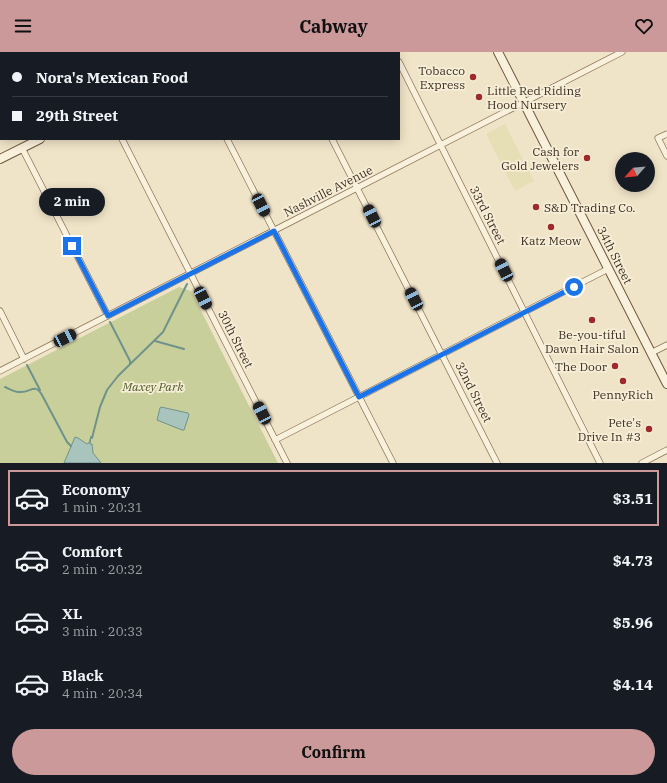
<!DOCTYPE html>
<meta charset="utf-8">
<style>
body{margin:0;font-family:"IBM Plex Serif",serif;background:#242831;color:#f1f3f6;height:100vh;display:flex;flex-direction:column;font-size:15px;white-space:nowrap}
*{box-sizing:border-box;margin:0}
p{font-size:13px;color:#9ea1a6}
.icon{flex:none;width:22px;height:22px;fill:none;stroke:currentColor;stroke-width:2;stroke-linecap:round;stroke-linejoin:round}
.map{position:relative;height:411px;overflow:hidden}
.drawer{display:flex;flex-direction:column;background:#171b24;flex:1}
.drawer>*{flex:none}
.top-card{position:absolute;left:0px;top:0px;width:400px;height:88px;box-shadow:0 2px 10px #0003;display:grid;align-content:center;height:88px;padding:0 12px;background:#171b24}
.needle{width:26px;rotate:243deg}
.tools{position:absolute;left:615px;top:100px;display:grid;gap:8px}
.tools a{display:grid;place-items:center;width:40px;height:40px;border-radius:50%;background:#171b24;box-shadow:0 2px 10px #0003;font-size:20px}
.end{position:absolute;width:18px;height:18px;margin:-9px;border:5px solid #1a73e8;background:#fff;box-shadow:0 0 0 2px #fff}
.from{border-radius:50%}
.bubble{position:absolute;height:28px;border-radius:14px;background:#171b24;box-shadow:0 2px 10px #0003;font-size:13px;font-weight:700;line-height:28px;text-align:center}
.car{position:absolute;width:12px;height:24px;margin:-12px -6px;border-radius:5px;box-shadow:0 0 3px 1px #0007;background:linear-gradient(#222 24%,#8ab4d8 0 40%,#222 0 76%,#8ab4d8 0 86%,#222 0)}
.top-card b{display:flex;align-items:center;gap:14px;height:38px;font-size:15px}
.top-card b+b{border-top:1px solid #363941}
.top-card i{width:10px;height:10px;background:#f1f3f6}
ul{padding:7px 0 0;list-style:none}
li{display:flex;align-items:center;gap:12px;height:56px;margin:0 8px 6px;padding:0 4px;border:2px solid transparent;border-radius:0px}
li div{flex:1}
li b{display:block;font-size:15px}
li em{font-style:normal;font-weight:700}
li.current{border-color:#cc999b}
li>.icon{width:36px;height:36px;stroke-width:1.5}
.action{display:flex;gap:8px;margin-top:auto;padding:8px 12px}
.action a{flex:1;height:46px;border-radius:24px;background:#cc999b;color:#111;font-size:16px;font-weight:700;line-height:46px;text-align:center}
header{display:flex;justify-content:space-between;align-items:center;height:52px;padding:0 12px;background:#cc999b;color:#111;font-size:18px;font-weight:700}
.map>svg:first-child{display:block}
</style>
<header><svg class="icon" aria-label="menu" viewBox="0 0 24 24"><path d="M4 6h16M4 12h16M4 18h16"/></svg>Cabway<svg class="icon" aria-label="heart" viewBox="0 0 24 24"><path d="M12 20l-8-8c-3-5 5-10 8-4 3-6 11-1 8 4z"/></svg></header>
<div class="map">
<svg width="667" height="411" viewBox="0 0 667 411">
<rect width="100%" height="100%" fill="#f0e4c8"/>
<path fill="#e6deb5" d="M505,72L534,129L515,139L486,82Z"/>
<path fill="#c9cf9b" d="M179,235L191,239L278,411H0V327Z"/>
<path fill="#a9c4bc" stroke="#6f938a" d="M161,355L188,361L189,363L184,378H182L157,368L160,356Z
M91,384L90,392H92L93,401L101,411H64L75,385L78,386L87,392L89,391Z"/>
<g fill="none" stroke-linecap="round" stroke-linejoin="round">
<path stroke="#6f938a" stroke-width="2" d="M110,270L130,309V312
M155,289L184,297
M27,313L40,338
M5,335C10,337 16,341 21,340C31,340 35,331 42,343L67,390L71,394
M92,386L100,355L107,338L118,324L163,280L187,232"/>
<g stroke="#8d765c" stroke-width="7">
<path id="street" d="M78,0V1
M183,0V1
M288,0V1
M394,0V1
M399,10L600,411
M667,82L658,86L667,104
M122,87L287,411
M227,87L393,411
M332,87L497,411
M22,96L108,264
M0,259L24,307
M651,301L667,293
M0,319L622,0
M275,388L608,217
M642,411L667,398"/>
</g>
<g stroke="#6f573f" stroke-width="10">
<path id="secondary" d="M498,0L667,332
M208,1L210,0
M0,107L40,87"/>
</g>
<use href="#street" stroke="#faf1dc" stroke-width="5.5"/>
<use href="#secondary" stroke="#faf1dc" stroke-width="8"/>
</g>
<g fill="none" stroke-linecap="round" stroke-linejoin="round">
<path stroke="#1a73e8" stroke-width="5" d="M72,194L108,264L274,179L359,345L574,235"/>
</g>
<g fill="#9e2a2b" stroke="#f7eed8" stroke-width="1.5">
<circle cx="473" cy="25" r="4"/>
<circle cx="479" cy="45" r="4"/>
<circle cx="587" cy="106" r="4"/>
<circle cx="536" cy="155" r="4"/>
<circle cx="551" cy="175" r="4"/>
<circle cx="592" cy="268" r="4"/>
<circle cx="615" cy="314" r="4"/>
<circle cx="623" cy="329" r="4"/>
<circle cx="649" cy="377" r="4"/>
</g>
<g text-anchor="middle" dominant-baseline="central" stroke-width="3.5" stroke-linejoin="round" paint-order="stroke">
<g font-size="12" fill="#3d2e20" stroke="#f7eed8" text-anchor="end">
<text x="465" y="18">Tobacco<tspan x="465" dy="14">Express</tspan></text>
<text x="487" y="38" text-anchor="start">Little Red Riding<tspan x="487" dy="14">Hood Nursery</tspan></text>
<text x="579" y="99">Cash for<tspan x="579" dy="14">Gold Jewelers</tspan></text>
<text x="544" y="155" text-anchor="start">S&amp;D Trading Co.</text>
<text x="551" y="188" text-anchor="middle">Katz Meow</text>
<text x="592" y="282" text-anchor="middle">Be-you-tiful<tspan x="592" dy="14">Dawn Hair Salon</tspan></text>
<text x="607" y="314">The Door</text>
<text x="623" y="342" text-anchor="middle">PennyRich</text>
<text x="641" y="370">Pete's<tspan x="641" dy="14">Drive In #3</tspan></text>
</g>
<g font-size="12" fill="#3d2e20" stroke="#f7eed8">
<text transform="translate(328 139) rotate(-27)">Nashville Avenue</text>
<text transform="translate(488 163) rotate(63)">33rd Street</text>
<text transform="translate(615 203) rotate(63)">34th Street</text>
<text transform="translate(236 287) rotate(63)">30th Street</text>
<text transform="translate(474 340) rotate(63)">32nd Street</text>
</g>
<g font-size="12" font-style="italic" fill="#4d5a26" stroke="#f7eed8">
<text x="153" y="334">Maxey Park</text>
</g>
</g>
</svg>
<div class="tools">
<a><svg class="needle" viewBox="-14 -14 28 28"><path d="M0-13l5 13h-10z" fill="#e53935"/><path d="M0 13l5-13h-10z" fill="#9ea1a6"/></svg></a>
</div>
<i class="end from" style="left:574px;top:235px"></i>
<i class="end" style="left:72px;top:194px"></i>
<div class="bubble" style="left:39px;top:136px;width:66px">2 min</div>
<i class="car" style="left:261px;top:153px;rotate:153deg"></i>
<i class="car" style="left:372px;top:164px;rotate:333deg"></i>
<i class="car" style="left:504px;top:218px;rotate:333deg"></i>
<i class="car" style="left:203px;top:246px;rotate:153deg"></i>
<i class="car" style="left:414px;top:247px;rotate:333deg"></i>
<i class="car" style="left:65px;top:286px;rotate:63deg"></i>
<i class="car" style="left:262px;top:361px;rotate:333deg"></i>
<div class="top-card">
<b><i class="from"></i>Nora's Mexican Food</b>
<b><i></i>29th Street</b>
</div>
</div>
<section class="drawer">
<ul>
<li class="current"><svg class="icon" aria-label="car" viewBox="0 0 24 24"><path d="M5 17H2v-5l4-1 3-4h7l3 4 3 1v5h-3M9 17h6M6 11h13"/><circle cx="7" cy="17" r="2"/><circle cx="17" cy="17" r="2"/></svg><div><b>Economy</b><p>1 min · 20:31</p></div><em>$3.51</em></li>
<li><svg class="icon" aria-label="car" viewBox="0 0 24 24"><path d="M5 17H2v-5l4-1 3-4h7l3 4 3 1v5h-3M9 17h6M6 11h13"/><circle cx="7" cy="17" r="2"/><circle cx="17" cy="17" r="2"/></svg><div><b>Comfort</b><p>2 min · 20:32</p></div><em>$4.73</em></li>
<li><svg class="icon" aria-label="car" viewBox="0 0 24 24"><path d="M5 17H2v-5l4-1 3-4h7l3 4 3 1v5h-3M9 17h6M6 11h13"/><circle cx="7" cy="17" r="2"/><circle cx="17" cy="17" r="2"/></svg><div><b>XL</b><p>3 min · 20:33</p></div><em>$5.96</em></li>
<li><svg class="icon" aria-label="car" viewBox="0 0 24 24"><path d="M5 17H2v-5l4-1 3-4h7l3 4 3 1v5h-3M9 17h6M6 11h13"/><circle cx="7" cy="17" r="2"/><circle cx="17" cy="17" r="2"/></svg><div><b>Black</b><p>4 min · 20:34</p></div><em>$4.14</em></li>
</ul>
<div class="action"><a>Confirm</a></div>
</section>
